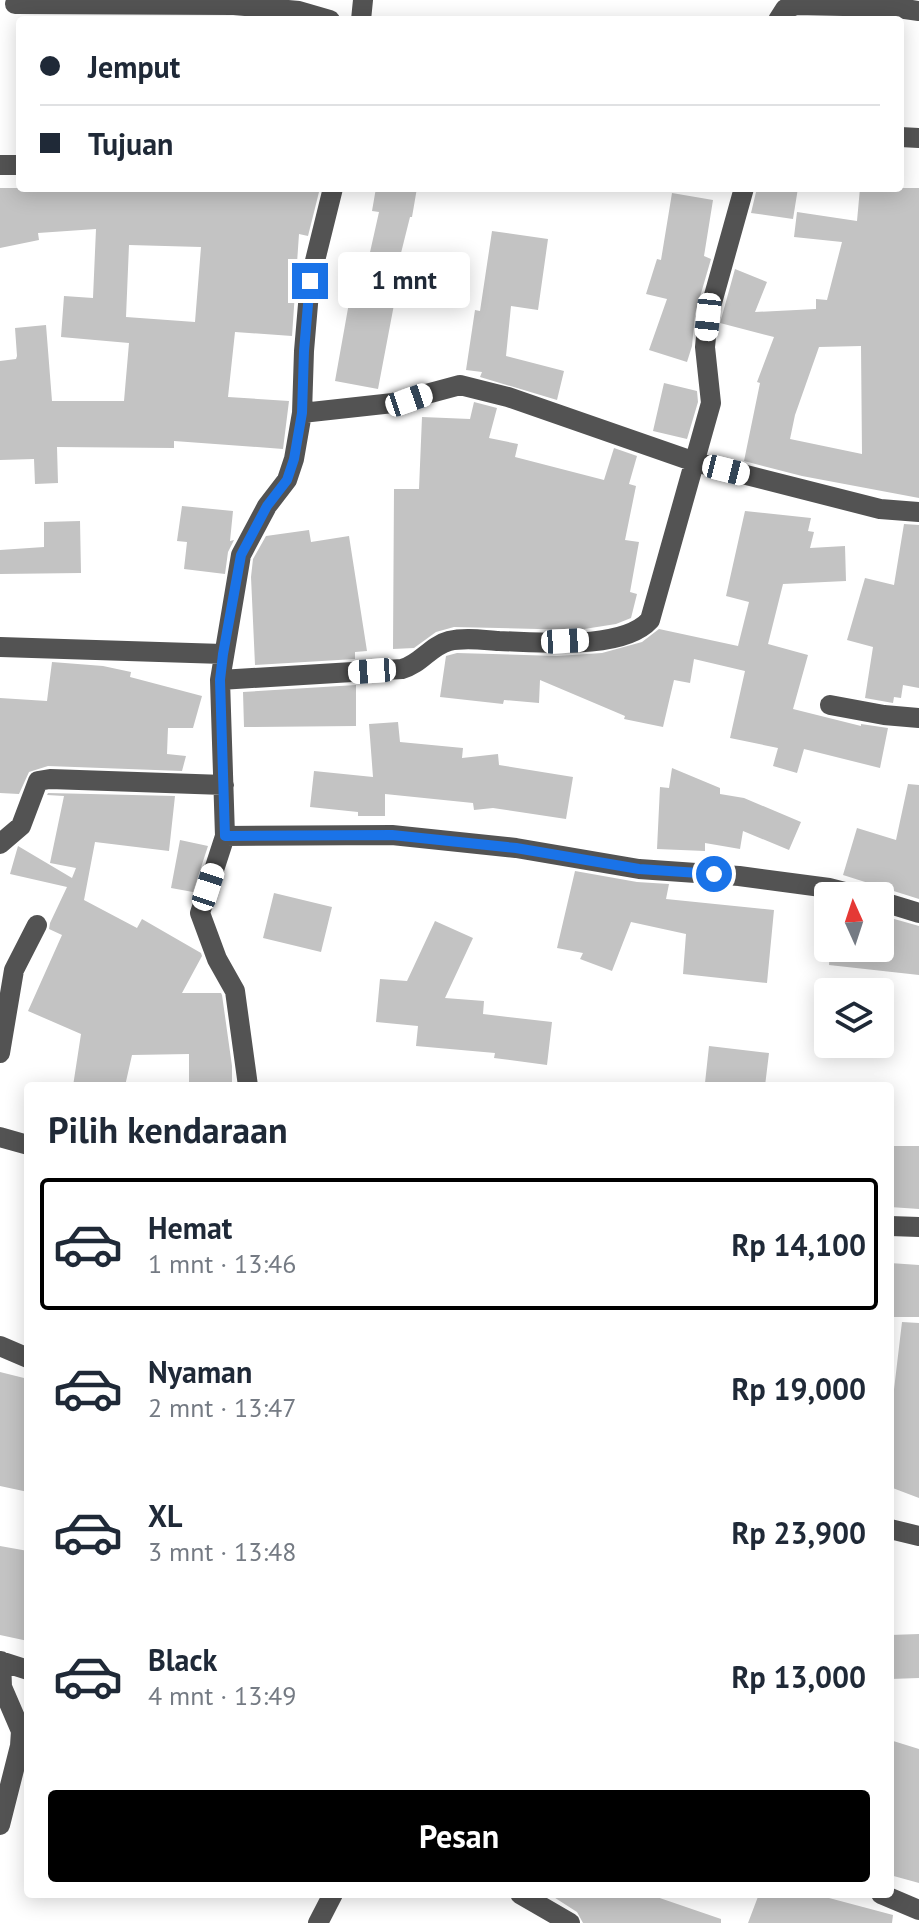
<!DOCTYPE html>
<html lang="id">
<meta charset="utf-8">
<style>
body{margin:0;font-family:"PT Sans",sans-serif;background:#f6f6f7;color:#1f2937;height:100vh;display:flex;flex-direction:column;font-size:30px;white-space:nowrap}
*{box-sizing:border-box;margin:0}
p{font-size:26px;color:#747a83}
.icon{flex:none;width:44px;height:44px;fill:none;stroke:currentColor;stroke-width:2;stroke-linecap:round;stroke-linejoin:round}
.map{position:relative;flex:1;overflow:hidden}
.sheet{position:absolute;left:24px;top:1082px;width:870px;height:816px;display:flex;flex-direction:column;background:#fff;border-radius:8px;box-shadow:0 4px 20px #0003}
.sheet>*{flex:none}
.top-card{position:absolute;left:16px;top:16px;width:888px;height:176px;border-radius:8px;box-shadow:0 4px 20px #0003;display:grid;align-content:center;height:176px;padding:0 24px;background:#fff}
.needle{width:52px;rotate:357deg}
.tools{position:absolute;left:814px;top:882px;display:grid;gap:16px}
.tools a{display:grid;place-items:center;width:80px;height:80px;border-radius:8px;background:#fff;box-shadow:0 4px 20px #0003;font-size:40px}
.end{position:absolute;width:36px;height:36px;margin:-18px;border:10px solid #1a73e8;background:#fff;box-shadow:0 0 0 4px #fff}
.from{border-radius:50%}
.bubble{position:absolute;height:56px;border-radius:8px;background:#fff;box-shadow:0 4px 20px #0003;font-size:26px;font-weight:600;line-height:56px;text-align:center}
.car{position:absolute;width:24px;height:48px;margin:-24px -12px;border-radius:10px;box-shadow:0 0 6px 2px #0007;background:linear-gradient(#fff 24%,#345 0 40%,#fff 0 76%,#345 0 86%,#fff 0)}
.top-card b{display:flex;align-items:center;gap:28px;height:76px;font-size:30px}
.top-card b+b{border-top:2px solid #e0e1e3}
.top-card i{width:20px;height:20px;background:#1f2937}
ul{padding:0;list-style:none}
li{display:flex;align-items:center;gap:24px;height:132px;margin:0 16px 12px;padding:0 8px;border:4px solid transparent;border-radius:8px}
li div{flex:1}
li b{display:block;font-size:30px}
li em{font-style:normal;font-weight:600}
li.selected{border-color:#000}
li>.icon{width:72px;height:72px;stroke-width:1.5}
h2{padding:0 24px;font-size:36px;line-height:96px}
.cta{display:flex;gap:16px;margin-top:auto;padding:16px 24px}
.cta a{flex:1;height:92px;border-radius:8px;background:#000;color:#fff;font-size:32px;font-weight:600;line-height:92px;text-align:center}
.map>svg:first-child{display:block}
</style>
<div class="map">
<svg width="919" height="1923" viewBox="0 0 919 1923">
<rect width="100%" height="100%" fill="#fff"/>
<path fill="#c3c3c3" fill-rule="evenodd" d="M0,188H320L308,236L299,234L292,336L235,332L228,397L289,401L283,449L174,441V448L57,447L58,483L35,484L34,459L0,460V361L16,359L17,356L15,328L46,325L52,401H124L129,343L61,337L64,296L93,298L96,229L38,233L39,240L0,248ZM129,245L201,247L195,322L126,317Z
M376,188H417L412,217H410L391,293L396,294L378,389L335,381L352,286L362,288L379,212L372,211Z
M757,188H798L793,219L751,213Z
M860,188H919V498L802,476L744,461L760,383L757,382L774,337L720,323L735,269L767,282L755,312L816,309V299L827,300L842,242L794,237L797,212L857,221ZM861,346L862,454L790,439L795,415L819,347Z
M672,193L713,200L704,256L711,259L695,314L692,346L687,362L649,350L667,299L646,294L657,259L661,260Z
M492,231L548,239L538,310L511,306L506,356L564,371L557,400L480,377L482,372L466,370L475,310L480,311Z
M664,383L697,391L698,402L687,439L653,431Z
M474,402L497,408L489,438L518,444L515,457L604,480L614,448L637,456L629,484L636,486L625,540L639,542L630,592L637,594L631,618L616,624L578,630L454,627L436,632L414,648L393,649L394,489H419L422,417L470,419Z
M182,506L233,511L230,541L234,540L228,552L225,574L184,569L187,542L177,541Z
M745,511L811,518L808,531L814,532L810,548L845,546L846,581L783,584L768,644L808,655L793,709L861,726V724L888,728L880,768L804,749L797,773L773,766L778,748L730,738L745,671L694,659L690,683L674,680L663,727L624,719L625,716L540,680L539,703L504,700L503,704L440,697L446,656L457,653L557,656L602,653L642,642L659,629L738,646L749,602L726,596Z
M80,521L81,573L0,574V550L44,547V522Z
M904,524L919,525V688L903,685L901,698L894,697L893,703L865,698L873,647L847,640L865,578L894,585Z
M309,530L311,542L349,536L367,651L355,652V659L255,665L251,577L253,559L266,536Z
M52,662L103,666L131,672L130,677L202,696L193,728H168L167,754L186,756L182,771L48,766L29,772L19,794L0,793V698L47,701Z
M356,685V726L244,727L243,692Z
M398,722L400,742L463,748L462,758L498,754L499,765L573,777L566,819L493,808L474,810L473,803L385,794V816H358V812L310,807L314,771L373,777L369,724Z
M672,768L720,788V794L744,798L801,822L789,850L743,831L740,849L705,843V851L657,849L660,787L669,788Z
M908,784L919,785V899L843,875L857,828L896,840Z
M48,793L175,796L169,851L95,842L84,900L137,928L142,919L201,953L202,956L182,993H221L222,995L232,1066V1086H189V1054L132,1055L125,1086H73L81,1034L28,1011L62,935L49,929L50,923L67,887L10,874L18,846L72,878L76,868L50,863L64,796L47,795Z
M180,840L208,846L193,892L171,888Z
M575,871L637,882L669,884L666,899L774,910L767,983L683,974L686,934L631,922L612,971L580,959L583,953L557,948Z
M274,893L332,907L321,952L263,938Z
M880,915L919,926V975L829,965L830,948H880Z
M435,921L473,938L445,998L484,1001L483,1014L552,1022L547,1065L494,1058L495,1053L416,1046L418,1026L376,1022L380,979L407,981Z
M709,1046L769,1053L765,1086L705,1083Z
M890,1146H919V1209L890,1207Z
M890,1263L919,1265V1317H890Z
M902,1322L919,1323V1498L890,1487V1423Z
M0,1372L28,1379V1492L0,1486Z
M0,1546L28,1551V1641L0,1635Z
M919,1634V1678L890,1679V1635Z
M890,1740L919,1749V1883L890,1875Z
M549,1894H648L721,1919V1923H583L577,1912Z
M759,1894H814L893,1915L892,1923H748Z"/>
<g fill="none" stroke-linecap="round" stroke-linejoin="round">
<path stroke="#535353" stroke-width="20" d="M15,4L234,5L299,11L330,20
M361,20L363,0
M778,20L785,9L796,5L891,7L919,11
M900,137L919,138
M0,165H20
M302,413L393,403L460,385L508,397L695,462L880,509L919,512
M0,647L223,654
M220,680L402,669C421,664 430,646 449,641C465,637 483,640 499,641C539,642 622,651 650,620L711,403L705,347L708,317L744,188
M830,705L884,715L919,718
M225,836L392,835L516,848L639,869L739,876L829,888L860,896
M0,844L21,826L38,781L50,779L224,785
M880,901L919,913
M0,1053L14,970L37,925
M248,1086L235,991L217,959L200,913L225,836L220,680L241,555L267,506L287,480L294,459L302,413L304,351L310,281L333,188
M0,1137L28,1145
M890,1226L919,1227
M0,1346L28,1358
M890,1529L919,1536
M0,1661L28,1670
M0,1825L20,1746L21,1731L2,1687L1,1661
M520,1894L570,1923
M881,1894L919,1910
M318,1923L333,1894"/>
</g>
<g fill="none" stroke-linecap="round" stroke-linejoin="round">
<path stroke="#1a73e8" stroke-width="10" d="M310,281L304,351L302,413L294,459L287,480L267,506L241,555L223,654L220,680L225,836L392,835L516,848L639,869L714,874"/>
</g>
</svg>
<div class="tools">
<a><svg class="needle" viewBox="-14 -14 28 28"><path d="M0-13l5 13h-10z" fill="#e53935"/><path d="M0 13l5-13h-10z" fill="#747a83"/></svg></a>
<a><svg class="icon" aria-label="layers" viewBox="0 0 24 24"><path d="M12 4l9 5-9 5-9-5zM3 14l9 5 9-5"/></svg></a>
</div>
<i class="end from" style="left:714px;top:874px"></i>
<i class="end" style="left:310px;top:281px"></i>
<div class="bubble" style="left:338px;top:252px;width:132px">1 mnt</div>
<i class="car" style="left:708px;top:317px;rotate:186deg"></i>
<i class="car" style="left:409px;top:400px;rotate:71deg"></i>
<i class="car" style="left:726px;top:470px;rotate:104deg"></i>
<i class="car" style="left:565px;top:641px;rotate:87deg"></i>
<i class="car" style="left:372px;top:671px;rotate:266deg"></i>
<i class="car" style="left:208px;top:887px;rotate:18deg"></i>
<div class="top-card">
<b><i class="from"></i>Jemput</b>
<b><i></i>Tujuan</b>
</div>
<section class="sheet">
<h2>Pilih kendaraan</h2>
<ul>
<li class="selected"><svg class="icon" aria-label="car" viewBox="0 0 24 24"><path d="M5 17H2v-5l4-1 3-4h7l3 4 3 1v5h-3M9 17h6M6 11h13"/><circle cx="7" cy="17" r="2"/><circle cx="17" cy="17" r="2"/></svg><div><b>Hemat</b><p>1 mnt · 13:46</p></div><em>Rp 14,100</em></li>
<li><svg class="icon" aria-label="car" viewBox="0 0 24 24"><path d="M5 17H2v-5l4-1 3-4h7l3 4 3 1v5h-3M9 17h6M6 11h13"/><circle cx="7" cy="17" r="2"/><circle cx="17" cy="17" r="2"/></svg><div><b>Nyaman</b><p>2 mnt · 13:47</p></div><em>Rp 19,000</em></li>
<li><svg class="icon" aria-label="car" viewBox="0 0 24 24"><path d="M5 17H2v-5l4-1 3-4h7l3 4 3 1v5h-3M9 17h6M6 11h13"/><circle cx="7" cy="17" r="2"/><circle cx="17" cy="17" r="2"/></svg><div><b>XL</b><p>3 mnt · 13:48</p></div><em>Rp 23,900</em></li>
<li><svg class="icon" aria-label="car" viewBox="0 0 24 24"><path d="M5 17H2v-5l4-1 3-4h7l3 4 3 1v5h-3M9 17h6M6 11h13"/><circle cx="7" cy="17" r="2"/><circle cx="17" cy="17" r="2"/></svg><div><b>Black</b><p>4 mnt · 13:49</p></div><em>Rp 13,000</em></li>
</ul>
<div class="cta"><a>Pesan</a></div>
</section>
</div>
